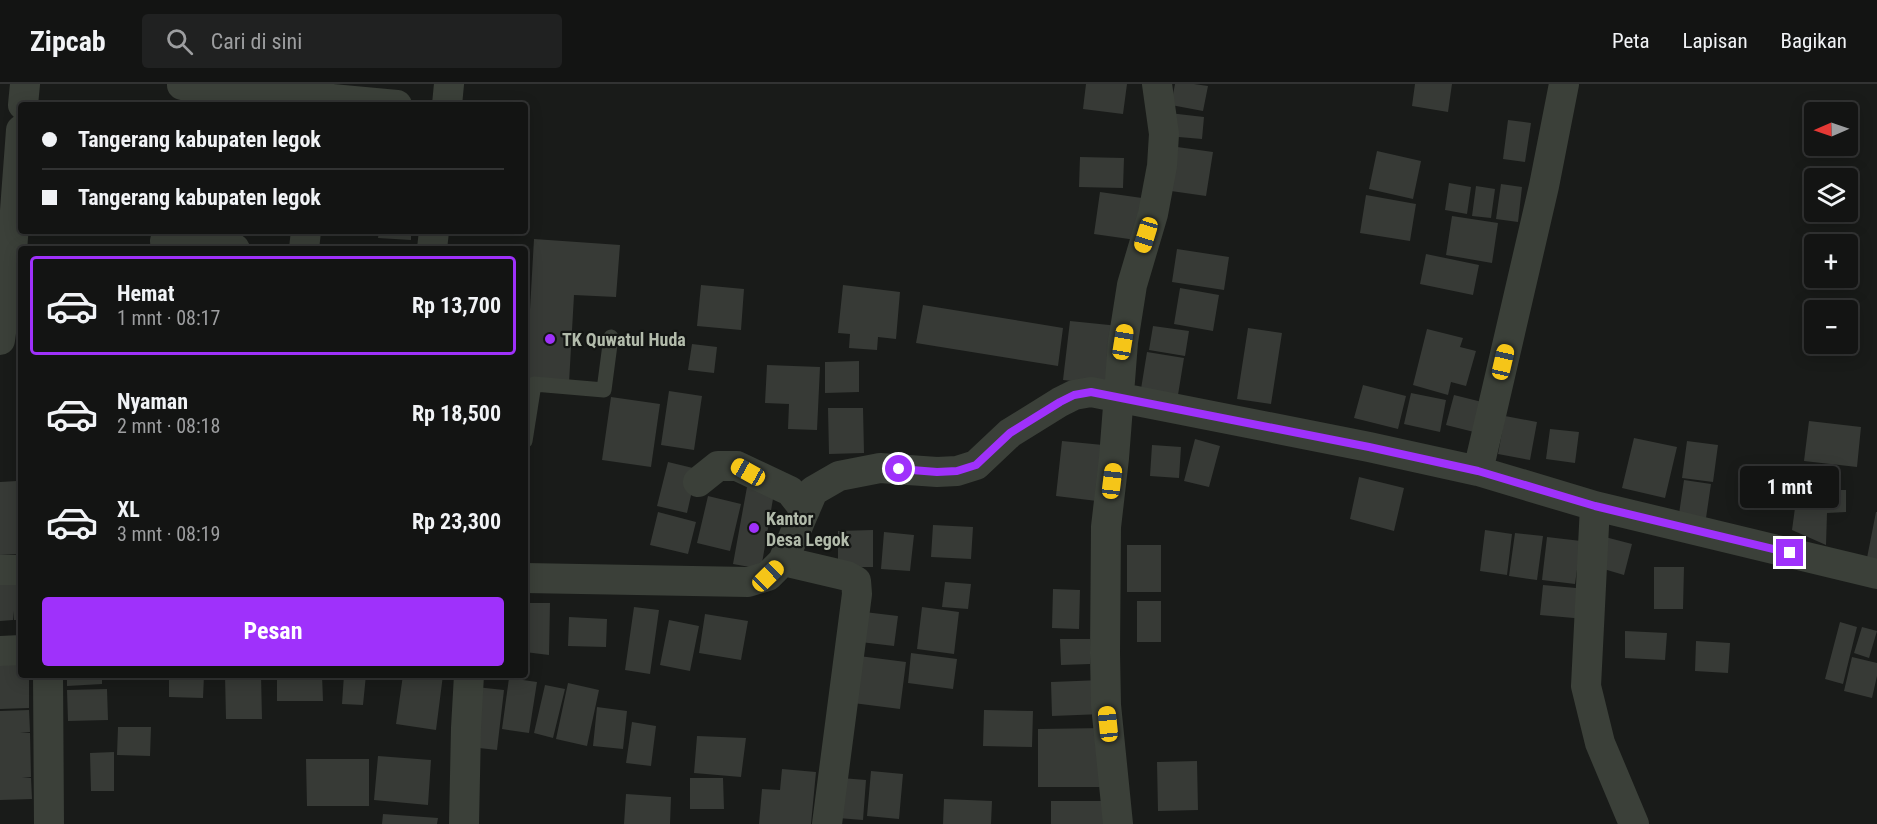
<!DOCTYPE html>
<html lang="id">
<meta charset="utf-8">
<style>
body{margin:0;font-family:"Roboto Condensed",sans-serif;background:#202121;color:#f1f3f6;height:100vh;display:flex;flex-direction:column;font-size:22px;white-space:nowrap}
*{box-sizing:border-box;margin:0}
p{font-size:20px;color:#9d9ea0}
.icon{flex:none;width:33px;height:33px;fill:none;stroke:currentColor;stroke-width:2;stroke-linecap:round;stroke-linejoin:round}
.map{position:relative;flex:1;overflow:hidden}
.sheet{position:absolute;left:18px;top:162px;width:510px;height:432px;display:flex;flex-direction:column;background:#131413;border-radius:6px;box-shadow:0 3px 15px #0003,0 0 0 2px #323333}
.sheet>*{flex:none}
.hud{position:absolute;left:18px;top:18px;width:510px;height:132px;border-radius:6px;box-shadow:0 3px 15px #0003,0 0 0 2px #323333;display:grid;align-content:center;height:132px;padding:0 24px;background:#131413}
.needle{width:39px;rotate:268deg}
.tools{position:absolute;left:1804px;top:18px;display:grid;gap:12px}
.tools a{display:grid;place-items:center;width:54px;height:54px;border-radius:6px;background:#131413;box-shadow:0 3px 15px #0003,0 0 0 2px #323333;font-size:30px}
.end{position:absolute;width:27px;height:27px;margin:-14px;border:8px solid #9f31fb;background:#fff;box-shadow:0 0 0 3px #fff}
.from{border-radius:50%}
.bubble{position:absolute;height:42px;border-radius:6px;background:#131413;box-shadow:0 3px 15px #0003,0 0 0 2px #323333;font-size:20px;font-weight:700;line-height:42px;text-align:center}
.car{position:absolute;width:18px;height:36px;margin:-18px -9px;border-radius:8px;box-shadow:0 0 4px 2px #0007;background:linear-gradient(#f5c518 24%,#345 0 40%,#f5c518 0 76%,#345 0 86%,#f5c518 0)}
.hud b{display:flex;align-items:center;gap:21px;height:57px;font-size:22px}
.hud b+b{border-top:2px solid #323333}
.hud i{width:15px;height:15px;background:#f1f3f6}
ul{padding:10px 0 0;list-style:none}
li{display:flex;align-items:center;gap:18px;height:99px;margin:0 12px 9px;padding:0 12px;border:3px solid transparent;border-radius:6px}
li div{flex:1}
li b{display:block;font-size:22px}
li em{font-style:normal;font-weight:700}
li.selected{border-color:#9f31fb}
li>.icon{width:54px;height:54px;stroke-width:1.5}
.primary-button{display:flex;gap:12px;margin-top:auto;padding:12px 24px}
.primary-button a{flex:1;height:69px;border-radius:6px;background:#9f31fb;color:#fff;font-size:24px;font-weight:700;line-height:69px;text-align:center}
header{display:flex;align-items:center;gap:36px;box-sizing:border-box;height:84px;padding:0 30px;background:#131413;border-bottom:2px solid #323333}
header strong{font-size:28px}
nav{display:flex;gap:33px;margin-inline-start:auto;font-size:21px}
.search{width:420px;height:54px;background:#202121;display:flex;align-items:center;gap:15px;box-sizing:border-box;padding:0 21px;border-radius:6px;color:#9d9ea0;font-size:22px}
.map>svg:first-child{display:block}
</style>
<header>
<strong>Zipcab</strong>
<div class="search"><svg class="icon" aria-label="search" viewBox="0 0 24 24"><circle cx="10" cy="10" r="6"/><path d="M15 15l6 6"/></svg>Cari di sini</div>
<nav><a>Peta</a><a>Lapisan</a><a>Bagikan</a></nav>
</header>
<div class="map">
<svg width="1877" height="740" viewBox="0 0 1877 740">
<rect width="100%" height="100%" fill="#191b19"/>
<path fill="#373a36" d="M1086,0H1127L1123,30L1083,25Z
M1175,0H1194L1208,2L1203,27L1171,21Z
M1415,0H1452L1448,28L1412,22Z
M1169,29L1204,33L1202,55L1167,52Z
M1508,36L1531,39L1525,78L1503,75Z
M1170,62L1213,68L1206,112L1164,106Z
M1377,67L1421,77L1413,115L1369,105Z
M1080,73L1124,74L1123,104L1079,103Z
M1449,99L1471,103L1467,130L1445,126Z
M1501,100L1522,103L1518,138L1496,135Z
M1476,102L1495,105L1491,134L1472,132Z
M1100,108L1142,114L1136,156L1094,150Z
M1366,111L1416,120L1410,157L1360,149Z
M1452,132L1498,139L1492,179L1446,171Z
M328,147H371V150L328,149Z
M379,147H411V156L378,154Z
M534,155L620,161L616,213L574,211L569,299L526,296Z
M1177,165L1229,173L1224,206L1172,198Z
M1426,170L1479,181L1473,211L1420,200Z
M701,201L744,205L741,246L697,242Z
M843,201L900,208L896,255L878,253L877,266L849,264L850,250L838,249Z
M1180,204L1219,211L1213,247L1174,240Z
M923,221L1063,244L1058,282L916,259Z
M1070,237L1119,242L1112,301L1063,296Z
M1153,242L1189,247L1185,272L1149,266Z
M1248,244L1282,249L1271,320L1237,315Z
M1427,245L1463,254L1460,263L1476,267L1466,302L1451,298L1448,311L1413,301Z
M692,260L717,263L714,289L688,286Z
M1147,268L1184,274L1178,311L1141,305Z
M859,277V308L825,309V278Z
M767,281L820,283L817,346L788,345L789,320L765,319Z
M1363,301L1406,312L1398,345L1354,334Z
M669,307L702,312L694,366L661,361Z
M1411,309L1446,316L1440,348L1404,340Z
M1454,311L1482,318L1474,348L1446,341Z
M611,313L660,320L651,383L602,376Z
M828,324H863L864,369L829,370Z
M1505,332L1537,338L1530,376L1498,370Z
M1809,337L1861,343L1857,383L1804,377Z
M1550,345L1579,348L1575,379L1546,375Z
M1634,354L1677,363L1665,414L1622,404Z
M1195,355L1220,362L1209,403L1184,397Z
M1062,357L1103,361L1097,417L1056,412Z
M1687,357L1718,361L1713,398L1682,394Z
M18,358H21V393H18Z
M1152,361L1181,363L1179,394L1150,392Z
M668,378L697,385L687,429L657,422Z
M1800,387L1831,391L1830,406H1846V428L1827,429L1826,461L1792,446Z
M1359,393L1404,404L1394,447L1350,435Z
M1684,396L1711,400L1706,434L1679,430Z
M17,397L19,470L0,471V398Z
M747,403L774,409L761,485L733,480Z
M708,412L741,420L730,467L697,459Z
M658,428L696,438L688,470L650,461Z
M1876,428H1877V482L1866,479Z
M933,441L973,443L971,475L931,473Z
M873,446V483H838V447Z
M1485,446L1512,450L1507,491L1480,487Z
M884,448L914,451L910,487L881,485Z
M1515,449L1543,452L1537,496L1509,492Z
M1547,453L1581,457L1575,500L1542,496Z
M1605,453L1632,460L1624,491L1597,483Z
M1127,461H1161V508H1127Z
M1654,483H1684L1683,525H1654Z
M21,496V536H14L13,527V536L0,537V498Z
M945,498L971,500L968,525L942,523Z
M1543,501L1587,505L1585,535L1540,531Z
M1053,505L1080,506L1079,545L1052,544Z
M1137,517H1161V558H1137Z
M525,519H550L549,571L525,568Z
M634,523L659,526L650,590L625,586Z
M922,523L959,528L954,570L917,565Z
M856,527L898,532L894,562L852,557Z
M705,530L748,537L741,576L699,569Z
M569,533L607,535L606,563L568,562Z
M669,536L699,542L690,587L660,581Z
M1840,538L1857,543L1843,600L1825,595Z
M1862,543L1877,547L1869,574L1854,569Z
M1625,547L1667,549L1665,576L1625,574Z
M1060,555H1090V580L1061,581Z
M1696,557L1730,559L1728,589L1695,587Z
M911,569L957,575L953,605L908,599Z
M859,572L906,578L900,625L853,619Z
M1852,573L1877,579V592L1872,614L1844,607Z
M21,580V591H29V624L0,625V581Z
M67,591H102V600L67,602Z
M169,591H204L203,614L169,613Z
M225,591H261L262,635H226Z
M277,591H322L323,617H277Z
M344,591H366L363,621L342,620Z
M403,591H443L436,646L396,640Z
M509,594L537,598L529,649L502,645Z
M1102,596L1103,630L1052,632L1051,598Z
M568,599L599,606L587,662L556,655Z
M545,601L565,605L553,654L534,649Z
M476,603L504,606L497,666L470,663Z
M107,605L108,636L68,637L67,606Z
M597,623L627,627L623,665L593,662Z
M29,626L30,648H20L30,649L31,693L22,694H31L32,715L0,716V627Z
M984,626L1033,627L1032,663L983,662Z
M632,638L656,642L651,682L626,679Z
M118,643H151L150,672L117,671Z
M1105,644V703H1038V645Z
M697,652L746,654L741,693L694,689Z
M114,668V707H91L90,669Z
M378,672L431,676L428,721L374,716Z
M306,675H369V722H307Z
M1197,677L1198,726L1158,727L1157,678Z
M782,685L816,688L811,740H759L762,705L780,706Z
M871,687L903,690L899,735L867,732Z
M690,694H723L724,725H690Z
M841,694L866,696L863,736L838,734Z
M626,710L671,713L670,740H624Z
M944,715L992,717L991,740H943Z
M1051,717H1104L1105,740H1051Z
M383,730L438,734L437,740H382Z"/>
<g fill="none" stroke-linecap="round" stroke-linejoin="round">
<path stroke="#3b4039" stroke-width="15" d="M525,357L534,300L604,306L611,253"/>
<path stroke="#3b4039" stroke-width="30" d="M182,1L397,21
M23,21L25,0
M447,21L449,0
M165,157L235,165
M304,165L306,147
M432,165L434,147
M0,256L12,167L21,46
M1478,387L1544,102L1564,0
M698,398L718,382H737L790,407L805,426
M1595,422L1586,602L1600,659L1634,740
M783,477L847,492L856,497L857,510L827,740
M0,486H21
M525,494L748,498L768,492L783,477L813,407L839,392L880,384L937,388L957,387L976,381L1010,349L1060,318L1074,311L1091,308L1369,363L1478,387L1595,422L1877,490
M0,567L21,566
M48,591L49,740
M464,740L466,644L469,591
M1118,740L1106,621L1105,569L1106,443L1114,374L1123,258L1132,201L1153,130L1162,82L1164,50L1157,0"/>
</g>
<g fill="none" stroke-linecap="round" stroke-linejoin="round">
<path stroke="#9f31fb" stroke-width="8" d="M899,385L937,388L957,387L976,381L1010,349L1060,318L1074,311L1091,308L1369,363L1478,387L1595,422L1790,469"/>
</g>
<g fill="#9f31fb" stroke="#141614" stroke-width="2">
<circle cx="550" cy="255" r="6"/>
<circle cx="754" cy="444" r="6"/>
</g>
<g text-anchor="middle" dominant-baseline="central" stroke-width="4.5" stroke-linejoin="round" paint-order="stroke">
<g font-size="18" font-weight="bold" fill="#b2bbab" stroke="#141614" text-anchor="start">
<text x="562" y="255">TK Quwatul Huda</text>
<text x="766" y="434">Kantor<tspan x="766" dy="21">Desa Legok</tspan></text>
</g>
</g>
</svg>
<div class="tools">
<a><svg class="needle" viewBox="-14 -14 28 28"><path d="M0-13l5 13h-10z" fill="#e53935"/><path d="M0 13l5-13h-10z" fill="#9d9ea0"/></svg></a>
<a><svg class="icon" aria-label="layers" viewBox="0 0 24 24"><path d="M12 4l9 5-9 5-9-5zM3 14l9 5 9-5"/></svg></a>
<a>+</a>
<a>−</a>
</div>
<i class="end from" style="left:899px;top:385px"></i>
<i class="end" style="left:1790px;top:469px"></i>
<div class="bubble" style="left:1740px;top:382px;width:99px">1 mnt</div>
<i class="car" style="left:1146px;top:151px;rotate:197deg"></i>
<i class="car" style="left:1123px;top:258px;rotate:9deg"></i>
<i class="car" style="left:1503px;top:278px;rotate:13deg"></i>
<i class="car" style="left:748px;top:388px;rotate:299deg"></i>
<i class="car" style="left:1112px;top:397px;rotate:7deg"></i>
<i class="car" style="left:768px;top:492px;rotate:46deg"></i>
<i class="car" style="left:1108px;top:640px;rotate:354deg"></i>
<div class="hud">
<b><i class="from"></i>Tangerang kabupaten legok</b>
<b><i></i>Tangerang kabupaten legok</b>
</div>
<section class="sheet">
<ul>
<li class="selected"><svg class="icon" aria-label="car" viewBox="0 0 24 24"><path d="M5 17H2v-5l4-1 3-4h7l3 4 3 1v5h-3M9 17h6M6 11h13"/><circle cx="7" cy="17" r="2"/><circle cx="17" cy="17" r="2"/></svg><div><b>Hemat</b><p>1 mnt · 08:17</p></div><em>Rp 13,700</em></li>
<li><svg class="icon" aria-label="car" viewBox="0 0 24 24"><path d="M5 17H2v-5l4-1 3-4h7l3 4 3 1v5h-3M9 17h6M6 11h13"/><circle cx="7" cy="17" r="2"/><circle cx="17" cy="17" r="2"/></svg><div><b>Nyaman</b><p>2 mnt · 08:18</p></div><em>Rp 18,500</em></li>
<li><svg class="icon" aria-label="car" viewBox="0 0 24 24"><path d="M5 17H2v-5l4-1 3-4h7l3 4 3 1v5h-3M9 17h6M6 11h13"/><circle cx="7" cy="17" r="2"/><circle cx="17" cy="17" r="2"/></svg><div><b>XL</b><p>3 mnt · 08:19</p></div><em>Rp 23,300</em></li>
</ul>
<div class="primary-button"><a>Pesan</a></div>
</section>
</div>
